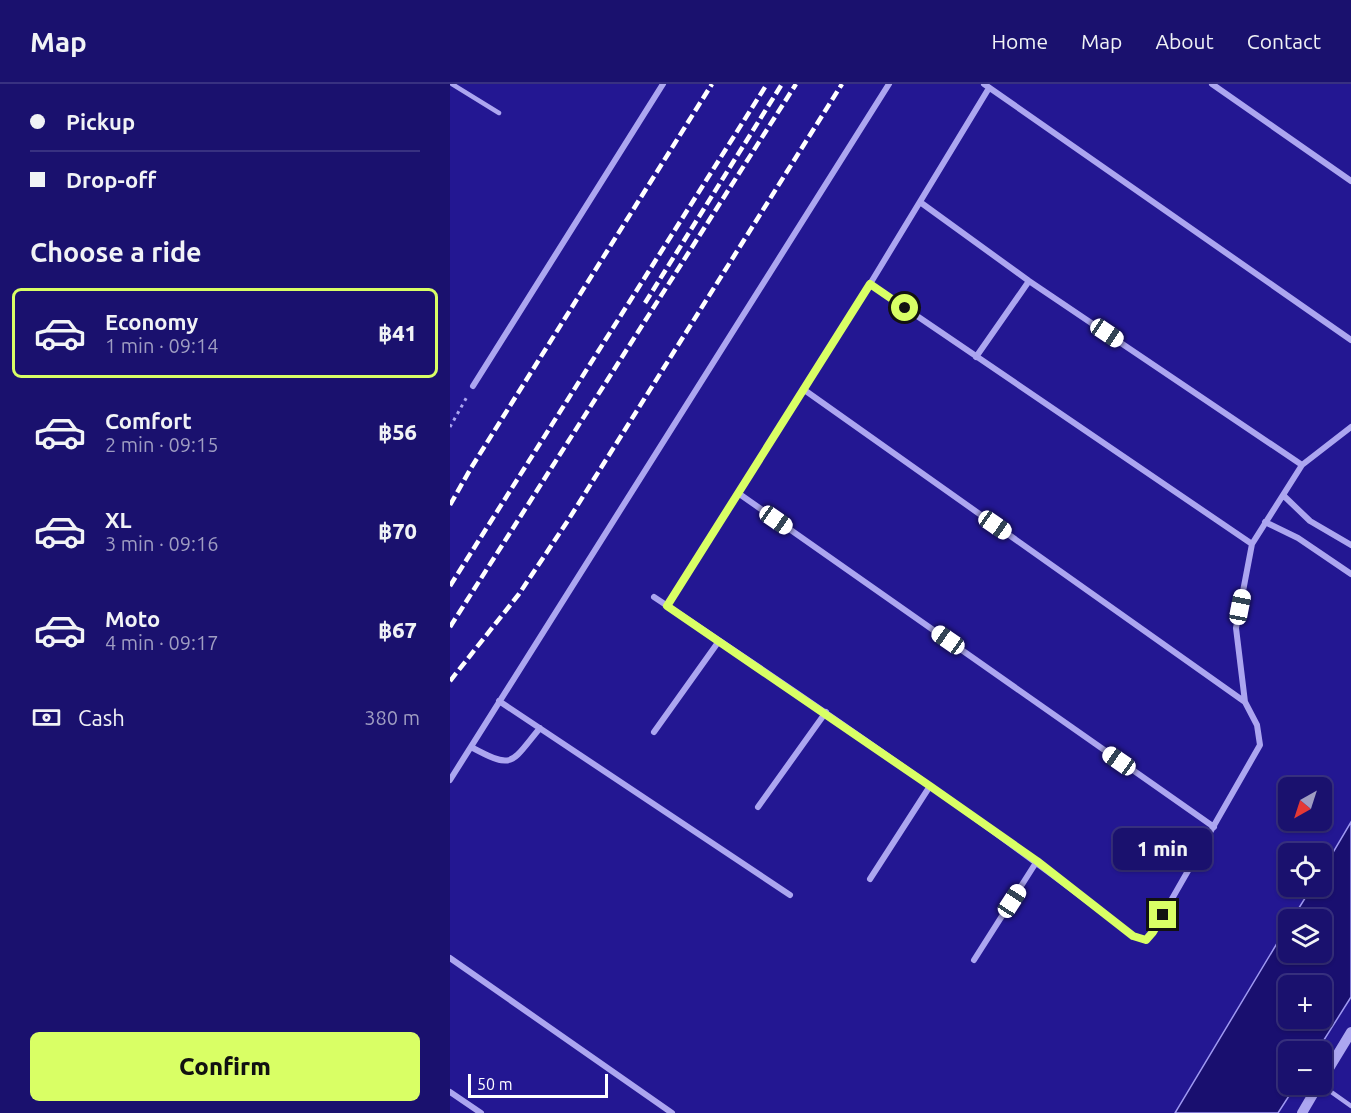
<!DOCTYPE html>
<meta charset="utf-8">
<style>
body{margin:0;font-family:Ubuntu,sans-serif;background:#271f76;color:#f1f3f6;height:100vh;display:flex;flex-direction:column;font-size:22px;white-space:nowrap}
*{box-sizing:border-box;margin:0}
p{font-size:20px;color:#9f9dc2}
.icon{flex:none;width:33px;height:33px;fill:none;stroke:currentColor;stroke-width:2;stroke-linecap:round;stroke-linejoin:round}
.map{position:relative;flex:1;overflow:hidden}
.side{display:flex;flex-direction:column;background:#1a116e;width:450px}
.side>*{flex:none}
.guide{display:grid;align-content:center;height:132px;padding:0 30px;background:#1a116e}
.needle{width:39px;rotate:219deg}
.controls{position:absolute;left:828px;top:693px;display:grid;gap:12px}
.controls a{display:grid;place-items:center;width:54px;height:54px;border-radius:9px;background:#1a116e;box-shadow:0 2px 4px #0004,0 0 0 2px #383181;font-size:30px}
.scale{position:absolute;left:18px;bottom:15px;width:140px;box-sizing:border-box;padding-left:6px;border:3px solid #fff;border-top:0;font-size:16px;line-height:21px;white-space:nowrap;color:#fff;-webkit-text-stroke:4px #231792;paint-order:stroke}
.end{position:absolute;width:27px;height:27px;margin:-14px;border:8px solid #d9ff65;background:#111;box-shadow:0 0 0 3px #111}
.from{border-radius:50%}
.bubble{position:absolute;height:42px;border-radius:9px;background:#1a116e;box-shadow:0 2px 4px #0004,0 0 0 2px #383181;font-size:20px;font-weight:800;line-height:42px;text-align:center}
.car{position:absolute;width:18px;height:36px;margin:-18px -9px;border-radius:8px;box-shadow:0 0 4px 2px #0007;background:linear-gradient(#fff 24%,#345 0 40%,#fff 0 76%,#345 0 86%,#fff 0)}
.guide b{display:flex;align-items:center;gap:21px;height:57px;font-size:22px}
.guide b+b{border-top:2px solid #383181}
.guide i{width:15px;height:15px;background:#f1f3f6}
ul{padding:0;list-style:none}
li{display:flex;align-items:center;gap:18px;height:90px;margin:0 12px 9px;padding:0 18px;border:3px solid transparent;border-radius:9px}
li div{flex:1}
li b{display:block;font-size:22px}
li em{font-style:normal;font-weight:800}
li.selected{border-color:#d9ff65}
li>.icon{width:54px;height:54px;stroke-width:1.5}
h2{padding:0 30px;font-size:27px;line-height:72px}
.pay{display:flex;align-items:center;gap:15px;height:66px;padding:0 30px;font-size:22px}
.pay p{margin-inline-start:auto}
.button{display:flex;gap:12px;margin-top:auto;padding:12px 30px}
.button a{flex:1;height:69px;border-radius:9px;background:#d9ff65;color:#111;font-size:24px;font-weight:800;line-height:69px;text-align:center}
header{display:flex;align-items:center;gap:36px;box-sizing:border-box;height:84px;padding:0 30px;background:#1a116e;border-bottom:2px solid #383181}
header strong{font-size:28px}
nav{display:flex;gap:33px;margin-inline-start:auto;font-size:21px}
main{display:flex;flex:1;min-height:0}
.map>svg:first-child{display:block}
</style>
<header>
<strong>Map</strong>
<nav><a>Home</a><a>Map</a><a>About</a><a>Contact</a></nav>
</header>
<main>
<section class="side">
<div class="guide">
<b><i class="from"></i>Pickup</b>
<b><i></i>Drop-off</b>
</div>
<h2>Choose a ride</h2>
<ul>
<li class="selected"><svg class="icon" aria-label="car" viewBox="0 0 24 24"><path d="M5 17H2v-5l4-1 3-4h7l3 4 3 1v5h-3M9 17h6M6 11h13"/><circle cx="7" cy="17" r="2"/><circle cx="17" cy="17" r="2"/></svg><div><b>Economy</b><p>1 min · 09:14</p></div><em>฿41</em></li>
<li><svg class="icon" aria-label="car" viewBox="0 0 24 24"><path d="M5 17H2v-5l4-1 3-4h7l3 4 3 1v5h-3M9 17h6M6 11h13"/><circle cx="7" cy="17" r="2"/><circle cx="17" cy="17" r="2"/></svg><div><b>Comfort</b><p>2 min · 09:15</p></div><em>฿56</em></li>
<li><svg class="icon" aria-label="car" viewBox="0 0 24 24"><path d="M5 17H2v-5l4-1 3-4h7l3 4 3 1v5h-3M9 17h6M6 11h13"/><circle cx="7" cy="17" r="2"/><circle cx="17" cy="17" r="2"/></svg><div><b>XL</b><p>3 min · 09:16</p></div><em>฿70</em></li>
<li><svg class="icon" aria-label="car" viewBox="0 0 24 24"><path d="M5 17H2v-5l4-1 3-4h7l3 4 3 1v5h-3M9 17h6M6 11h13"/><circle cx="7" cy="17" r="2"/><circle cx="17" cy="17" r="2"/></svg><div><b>Moto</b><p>4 min · 09:17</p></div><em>฿67</em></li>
</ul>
<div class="pay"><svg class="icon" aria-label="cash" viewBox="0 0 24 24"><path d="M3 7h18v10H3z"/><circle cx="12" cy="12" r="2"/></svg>Cash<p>380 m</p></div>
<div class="button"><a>Confirm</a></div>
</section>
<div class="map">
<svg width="901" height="1029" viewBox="0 0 901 1029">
<rect width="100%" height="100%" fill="#231792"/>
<path fill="#190f6f" stroke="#9f99f2" stroke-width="1.5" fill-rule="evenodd" d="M901,738V913L867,967L838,968V1000L846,1001L828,1029H725L838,841V868H872V836L842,835L862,803L872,802V787ZM838,902H872V934H838Z"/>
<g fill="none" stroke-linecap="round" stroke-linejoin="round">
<path stroke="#aca6f0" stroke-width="3" stroke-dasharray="3 4.5" stroke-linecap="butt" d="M0,343L18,311"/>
<path stroke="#aca6f0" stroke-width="4.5" d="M2,0L49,29
M870,1000L901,1022"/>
<path stroke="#aca6f0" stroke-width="6" d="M534,0L901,256
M762,0L901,97
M470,118L579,197L852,381
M420,200L802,460
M526,273L579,197
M23,302L213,0
M353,305L795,618
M288,409L764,743
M834,412L860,437L901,461
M815,438L848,454L901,490
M204,513C367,621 528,732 683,852L695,856L703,848L810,661L807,641L795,618L786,544L802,460L852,381L901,343
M217,522L420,200L539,4
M49,617L340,811
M204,648L269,557
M21,663C64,686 60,680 90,644
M0,696L439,0
M308,723L376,628
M420,795L480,702
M0,874L222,1029
M524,876L587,777
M0,1008L31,1029"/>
<path stroke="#aca6f0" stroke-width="10" d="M872,996L901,948
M852,1029L869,1000"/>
<path stroke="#fff" stroke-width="4.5" stroke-dasharray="10 4.5" stroke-linecap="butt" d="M195,219L332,0
M0,421L21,384L262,0
M0,502L317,0
M0,543L346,0
M0,597L69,510L117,438L392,0"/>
</g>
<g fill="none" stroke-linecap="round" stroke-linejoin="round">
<path stroke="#d9ff65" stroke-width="8" d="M455,224L420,200L217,522L480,702L587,777L683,852L696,856L703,848L713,831"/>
</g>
</svg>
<div class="controls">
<a><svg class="needle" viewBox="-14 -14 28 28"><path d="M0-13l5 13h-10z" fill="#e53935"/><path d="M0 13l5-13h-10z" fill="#9f9dc2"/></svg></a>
<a><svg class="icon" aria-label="locate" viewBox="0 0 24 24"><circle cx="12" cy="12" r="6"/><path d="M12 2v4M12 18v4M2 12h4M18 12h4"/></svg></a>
<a><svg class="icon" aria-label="layers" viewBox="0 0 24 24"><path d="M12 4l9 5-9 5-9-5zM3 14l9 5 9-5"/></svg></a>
<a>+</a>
<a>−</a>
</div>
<div class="scale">50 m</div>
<i class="end from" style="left:455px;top:224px"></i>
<i class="end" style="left:713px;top:831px"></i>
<div class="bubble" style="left:663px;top:744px;width:99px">1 min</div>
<i class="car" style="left:657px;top:249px;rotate:124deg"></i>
<i class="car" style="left:326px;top:436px;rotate:125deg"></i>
<i class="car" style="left:545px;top:441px;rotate:125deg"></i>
<i class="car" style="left:790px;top:523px;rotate:11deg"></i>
<i class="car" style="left:498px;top:556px;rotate:305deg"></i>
<i class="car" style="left:669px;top:677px;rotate:305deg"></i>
<i class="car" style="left:562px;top:817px;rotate:33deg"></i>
</div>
</main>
